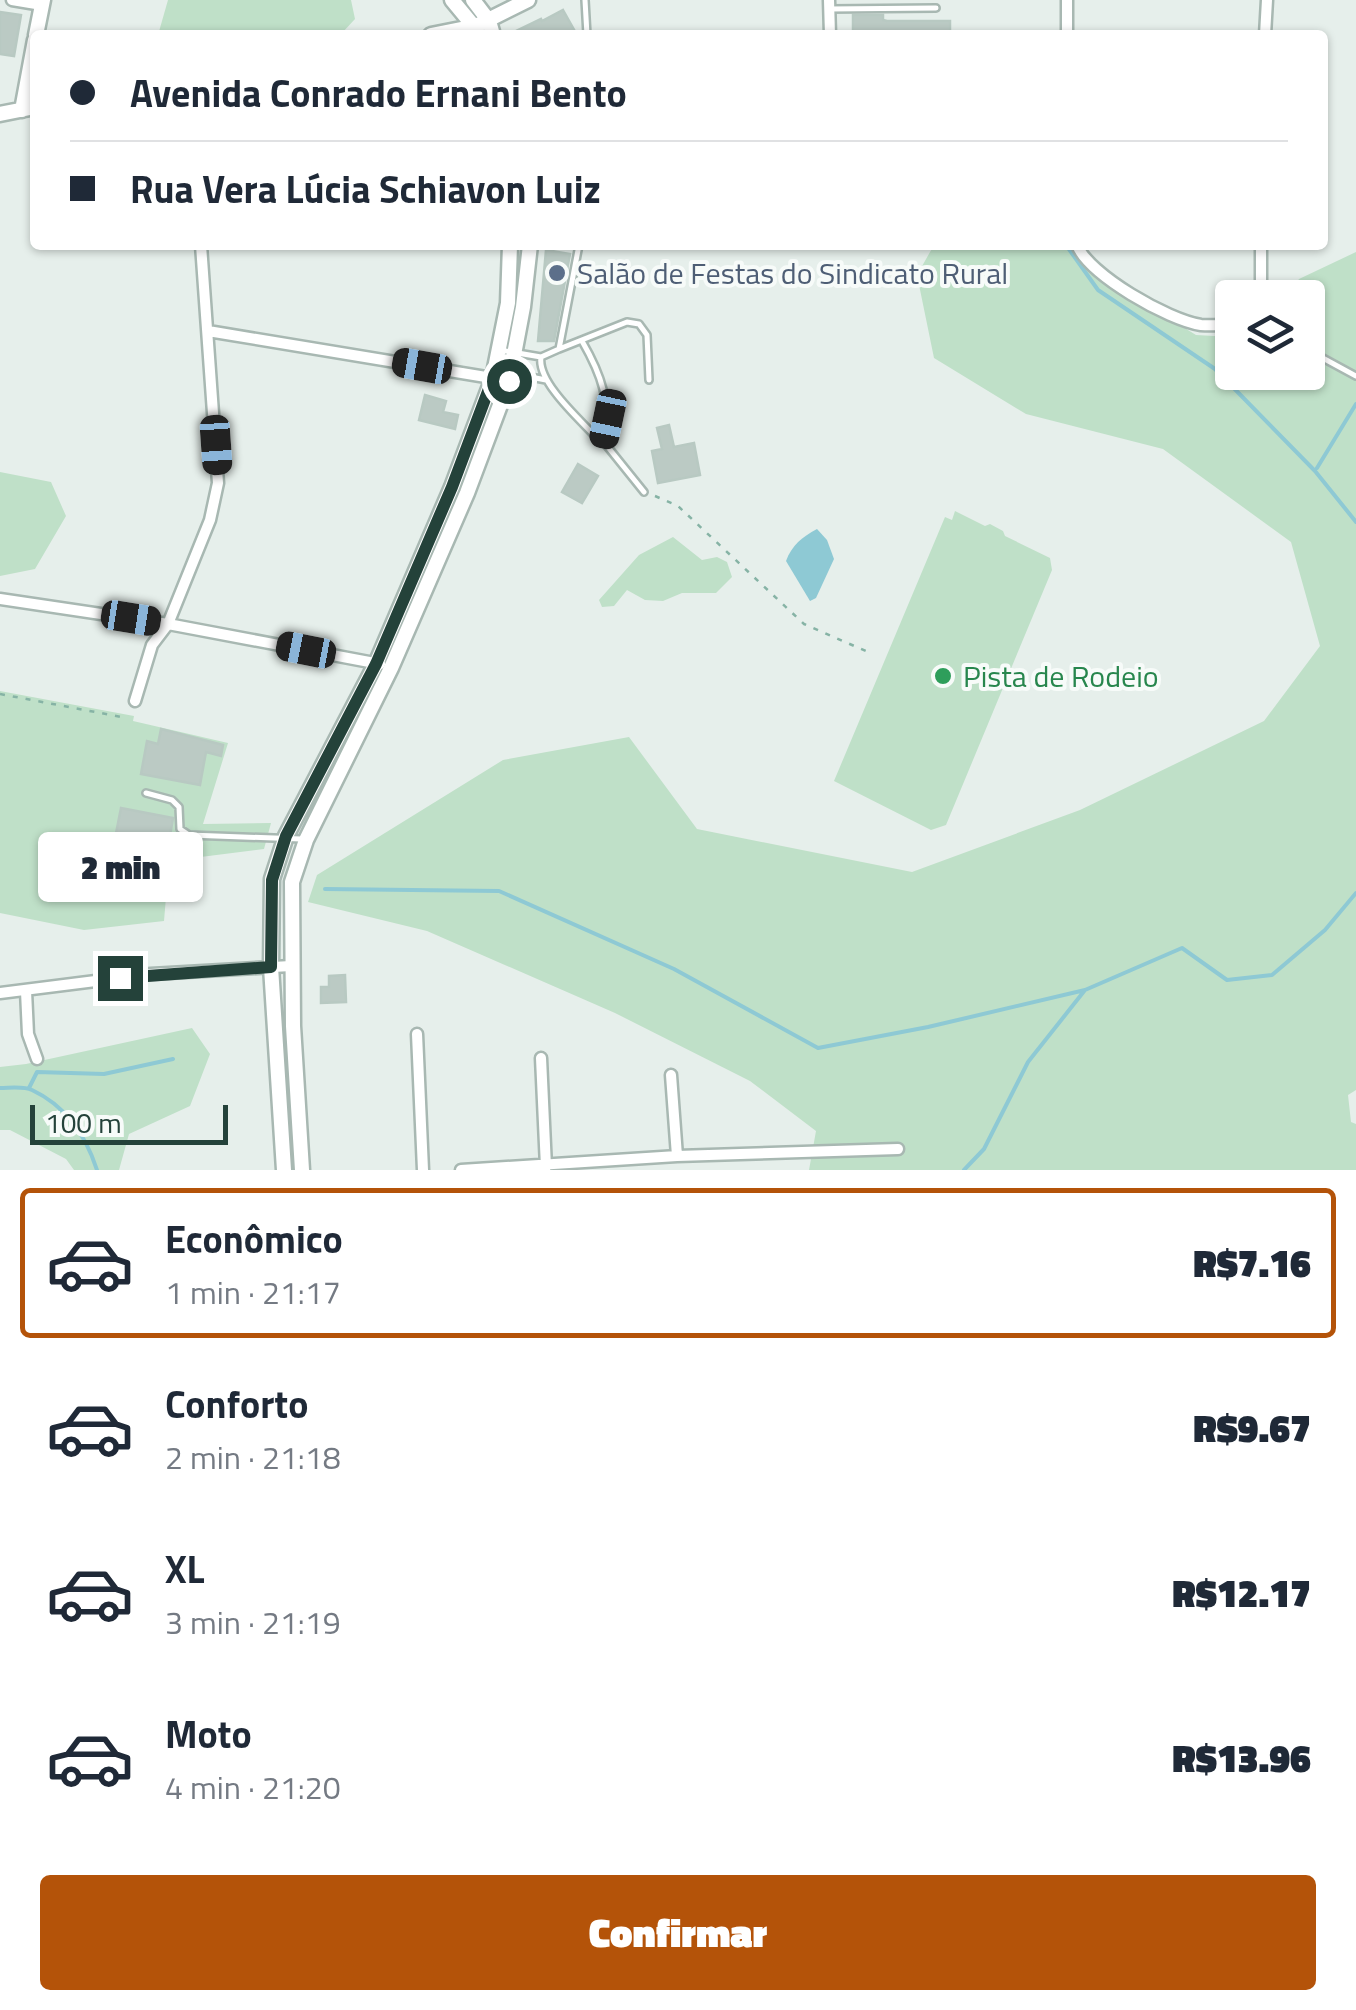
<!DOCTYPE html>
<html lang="pt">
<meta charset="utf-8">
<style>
body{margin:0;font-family:"Titillium Web",sans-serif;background:#f2f2f3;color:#1f2937;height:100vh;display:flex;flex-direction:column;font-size:38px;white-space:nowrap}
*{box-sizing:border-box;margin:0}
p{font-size:32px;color:#747a83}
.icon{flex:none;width:55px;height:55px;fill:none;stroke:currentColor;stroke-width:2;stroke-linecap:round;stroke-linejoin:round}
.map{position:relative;height:1170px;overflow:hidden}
.panel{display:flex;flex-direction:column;background:#fff;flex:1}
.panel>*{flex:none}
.top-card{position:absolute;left:30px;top:30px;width:1298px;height:220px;border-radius:10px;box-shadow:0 2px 8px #0004;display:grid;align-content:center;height:220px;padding:0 40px;background:#fff}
.controls{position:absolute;left:1215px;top:280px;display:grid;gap:20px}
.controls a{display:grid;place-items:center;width:110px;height:110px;border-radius:10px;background:#fff;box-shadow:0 2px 8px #0004;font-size:50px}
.scale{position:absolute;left:30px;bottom:25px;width:198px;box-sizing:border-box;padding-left:10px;border:5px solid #24423a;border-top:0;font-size:28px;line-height:35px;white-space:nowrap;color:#24423a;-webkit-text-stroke:8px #f7fbf9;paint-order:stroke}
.end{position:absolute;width:45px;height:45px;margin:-22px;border:12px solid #24423a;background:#fff;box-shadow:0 0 0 5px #fff}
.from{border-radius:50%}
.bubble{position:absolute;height:70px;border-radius:10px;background:#fff;box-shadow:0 2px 8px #0004;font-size:32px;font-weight:800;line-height:70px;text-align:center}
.car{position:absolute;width:30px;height:60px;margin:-30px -15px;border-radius:12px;box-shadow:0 0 8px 2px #0007;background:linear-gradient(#222 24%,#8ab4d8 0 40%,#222 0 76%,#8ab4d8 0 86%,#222 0)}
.top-card b{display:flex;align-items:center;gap:35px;height:95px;font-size:38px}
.top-card b+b{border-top:2px solid #e0e1e3}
.top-card i{width:25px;height:25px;background:#1f2937}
ul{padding:18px 0 0;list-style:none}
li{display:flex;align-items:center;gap:30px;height:150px;margin:0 20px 15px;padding:0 20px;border:5px solid transparent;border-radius:10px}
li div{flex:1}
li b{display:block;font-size:38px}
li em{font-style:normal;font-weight:800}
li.current{border-color:#b45309}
li>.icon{width:90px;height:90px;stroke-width:1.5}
.primary-button{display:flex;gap:20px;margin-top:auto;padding:20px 40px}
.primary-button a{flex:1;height:115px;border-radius:10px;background:#b45309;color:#fff;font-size:40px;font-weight:800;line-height:115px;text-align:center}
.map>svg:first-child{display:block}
</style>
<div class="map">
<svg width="1356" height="1170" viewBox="0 0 1356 1170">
<rect width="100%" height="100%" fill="#e6efeb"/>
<path fill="#bfe0c8" d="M168,0H351L355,19L342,33L333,35H158Z
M934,245H1076L1078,262L1196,335L1232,337V372H1308V298L1288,297L1299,279L1356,252V1090L1348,1095L1351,1122L1356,1124V1170H809L816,1131L750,1081L615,1013L427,931L308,902L317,875L503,760L629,737L697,829L912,872L1080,810L1264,721L1320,646L1291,542L1163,449L1026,414L934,358L917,275Z
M0,472L51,482L66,516L35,569L0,576Z
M955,511L985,526L990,524L1003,531L1005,536L1050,558L1052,570L946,825L931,830L834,781L945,517L952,520Z
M673,537L702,560L717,557L727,562L732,577L716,593H682L663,601L645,600L627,590L614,606L602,607L599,600L639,555Z
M0,691L134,716L133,721L228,743L203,824L271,823L264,849L169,861L164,921L84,930L0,913Z
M192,1028L210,1054L190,1106L129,1134L119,1170H74L66,1159L10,1130H0V1067L26,1064Z"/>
<path fill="#8ec9d4" d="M817,529L827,540L834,559L816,598L810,601L786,561C792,545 802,537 817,529Z"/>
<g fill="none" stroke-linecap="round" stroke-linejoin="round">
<path stroke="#8ec9d4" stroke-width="4" d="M1066,245L1098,290L1215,369L1315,471L1356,522
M1317,468L1356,404
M325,889L499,891L674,969L818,1048L928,1027L1085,990
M0,1088C10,1088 24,1086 32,1090C66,1106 86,1136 97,1170
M29,1088L37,1072L104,1074L173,1059
M964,1170L984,1149L1028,1062L1085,990L1182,948L1227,980L1272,975L1325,930L1356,893"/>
</g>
<path fill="#bbcac4" stroke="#b8c9c2" stroke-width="2.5" d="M563,10L577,35H508L541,19L542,21Z
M0,12L21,15L14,56L0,54Z
M853,15H883V20L887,21H950V35H853Z
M546,250L570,254L554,341H538Z
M425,395L446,401L443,412L458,415L455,429L419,420Z
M669,425L674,447L694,443L700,475L658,483L652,451L662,449L657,428Z
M578,464L598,476L582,503L562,492Z
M161,729L223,745L221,756L206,752L200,785L141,774L147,741L158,744Z
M121,808L173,818L160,895L106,884Z
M345,975L346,1002L321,1003V987H329V976Z"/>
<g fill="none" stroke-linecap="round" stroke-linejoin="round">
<g stroke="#a8b8b2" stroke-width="10">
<path id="service" d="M585,0L587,35
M829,9L936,8
M582,341C601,374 612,403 603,441L644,492
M559,349L627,322L639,324L647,335L649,380
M500,350L541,357L559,349L579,245
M1308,350L1356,376
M541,357C537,381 577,417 593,434L603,441
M515,374L546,380
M146,793L172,800L179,807L180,829L189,835L301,839"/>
</g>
<g stroke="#a8b8b2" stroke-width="15">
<path id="minor" d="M12,0L42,5
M829,0L830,35
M1067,35V0
M1265,35L1267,0
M1077,245C1089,275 1168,320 1201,325C1211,326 1222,325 1232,324
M1261,298V245
M208,331L498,379
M0,599L168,624L380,664
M135,701L152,645L168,624L210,520L218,483L201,245
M26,991L28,1034L37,1059
M0,993L151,974L291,966
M417,1034L423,1170
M541,1058L546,1167
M671,1075L677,1156
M461,1170L677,1156L898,1149"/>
</g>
<g stroke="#a8b8b2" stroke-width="19">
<path id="tertiary" d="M452,0L476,29
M473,0L489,21L493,35
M36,35L43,0
M431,35L476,26L528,0
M22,110L35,40
M0,114L35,107
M284,1170L271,967L272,879L286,836L376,664L452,487L493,378L508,303L510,245
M302,1170L293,1026L292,882L306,840L391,668L467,493L509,381L523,307L530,245"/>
</g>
<path stroke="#86b3a5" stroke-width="2.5" stroke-dasharray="5 8" stroke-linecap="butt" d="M655,496L678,506L804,624L868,652
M0,694L127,718"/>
<use href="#service" stroke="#fff" stroke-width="5"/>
<use href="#minor" stroke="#fff" stroke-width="10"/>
<use href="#tertiary" stroke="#fff" stroke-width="14"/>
</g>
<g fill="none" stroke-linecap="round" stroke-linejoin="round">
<path stroke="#24423a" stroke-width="12" d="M120,978L271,967L272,880L286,836L376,664L452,487L493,378L509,381"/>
</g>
<circle fill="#5c6f8a" stroke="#f7fbf9" stroke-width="4" cx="557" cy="273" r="10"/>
<circle fill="#2e9e5b" stroke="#f7fbf9" stroke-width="4" cx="943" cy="676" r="10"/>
<g text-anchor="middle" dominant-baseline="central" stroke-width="8" stroke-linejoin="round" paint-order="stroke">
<g font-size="30" fill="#4e5e75" stroke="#f7fbf9" text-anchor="start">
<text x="577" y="273">Salão de Festas do Sindicato Rural</text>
</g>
<g font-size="30" fill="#27864d" stroke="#f7fbf9" text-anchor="start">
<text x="963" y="676">Pista de Rodeio</text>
</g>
</g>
</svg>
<div class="controls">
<a><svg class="icon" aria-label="layers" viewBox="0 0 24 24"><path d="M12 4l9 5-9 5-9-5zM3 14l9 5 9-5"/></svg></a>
</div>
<div class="scale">100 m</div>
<i class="end from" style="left:509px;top:381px"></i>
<i class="end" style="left:120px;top:978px"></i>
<div class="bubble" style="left:38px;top:832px;width:165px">2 min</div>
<i class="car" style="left:422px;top:366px;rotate:280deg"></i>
<i class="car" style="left:608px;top:419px;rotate:192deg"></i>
<i class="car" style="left:216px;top:445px;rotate:176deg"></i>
<i class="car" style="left:131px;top:618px;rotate:99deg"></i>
<i class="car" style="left:306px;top:650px;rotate:281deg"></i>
<div class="top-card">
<b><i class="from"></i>Avenida Conrado Ernani Bento</b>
<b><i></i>Rua Vera Lúcia Schiavon Luiz</b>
</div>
</div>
<section class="panel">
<ul>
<li class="current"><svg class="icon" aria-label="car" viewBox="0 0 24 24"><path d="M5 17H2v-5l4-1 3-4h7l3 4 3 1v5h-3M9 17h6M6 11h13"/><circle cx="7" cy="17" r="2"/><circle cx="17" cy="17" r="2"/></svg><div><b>Econômico</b><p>1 min · 21:17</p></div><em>R$7.16</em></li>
<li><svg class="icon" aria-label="car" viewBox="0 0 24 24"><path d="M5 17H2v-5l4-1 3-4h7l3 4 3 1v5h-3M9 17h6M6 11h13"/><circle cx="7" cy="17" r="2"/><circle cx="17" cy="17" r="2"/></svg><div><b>Conforto</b><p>2 min · 21:18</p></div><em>R$9.67</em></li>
<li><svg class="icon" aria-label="car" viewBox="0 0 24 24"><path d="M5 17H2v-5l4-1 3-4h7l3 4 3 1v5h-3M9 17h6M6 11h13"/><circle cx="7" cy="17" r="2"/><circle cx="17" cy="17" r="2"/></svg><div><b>XL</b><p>3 min · 21:19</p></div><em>R$12.17</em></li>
<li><svg class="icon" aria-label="car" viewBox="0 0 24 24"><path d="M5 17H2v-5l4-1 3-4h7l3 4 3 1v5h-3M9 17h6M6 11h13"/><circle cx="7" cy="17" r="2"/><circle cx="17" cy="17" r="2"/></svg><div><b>Moto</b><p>4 min · 21:20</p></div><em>R$13.96</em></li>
</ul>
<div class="primary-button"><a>Confirmar</a></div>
</section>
